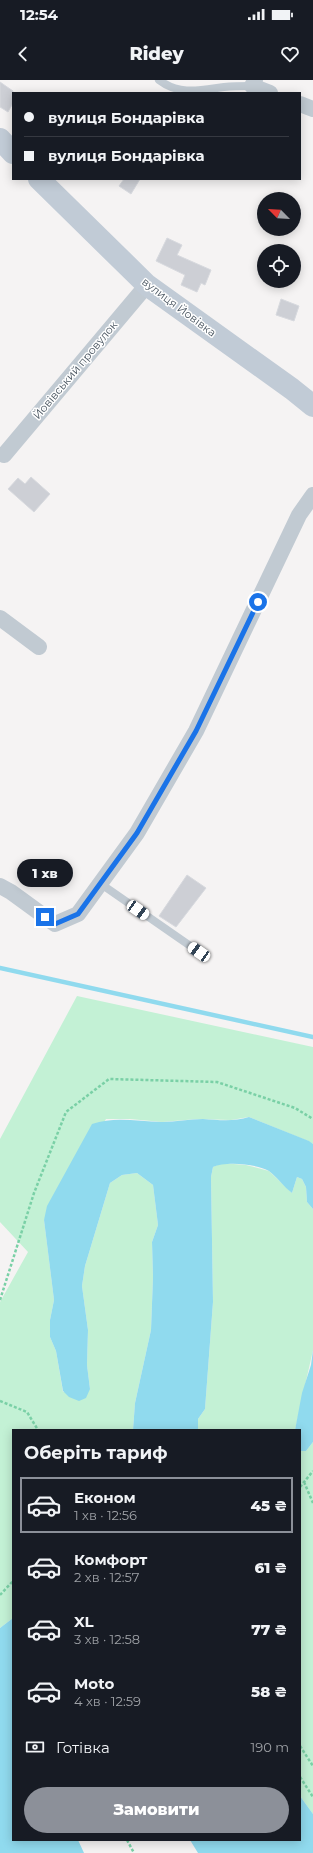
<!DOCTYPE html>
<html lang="uk">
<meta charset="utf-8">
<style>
body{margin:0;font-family:Montserrat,sans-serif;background:#242831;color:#f1f3f6;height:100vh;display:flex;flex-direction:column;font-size:15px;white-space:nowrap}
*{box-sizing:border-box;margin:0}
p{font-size:13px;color:#9ea1a6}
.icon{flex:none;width:22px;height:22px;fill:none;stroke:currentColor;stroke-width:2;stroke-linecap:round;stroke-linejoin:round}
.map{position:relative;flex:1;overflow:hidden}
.drawer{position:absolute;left:12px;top:1349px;width:289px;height:412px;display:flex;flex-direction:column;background:#171b24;border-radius:0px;box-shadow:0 2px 10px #0003}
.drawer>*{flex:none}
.guide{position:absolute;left:12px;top:12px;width:289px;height:88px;border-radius:0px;box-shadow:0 2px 10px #0003;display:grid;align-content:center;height:88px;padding:0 12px;background:#171b24}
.needle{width:26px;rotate:294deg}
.tools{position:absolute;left:257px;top:112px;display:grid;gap:8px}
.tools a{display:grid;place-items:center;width:44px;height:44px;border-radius:50%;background:#171b24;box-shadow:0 2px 10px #0003;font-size:20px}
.end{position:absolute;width:18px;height:18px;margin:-9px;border:5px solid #1a73e8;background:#fff;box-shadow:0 0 0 2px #fff}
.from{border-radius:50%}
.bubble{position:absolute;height:28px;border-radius:14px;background:#171b24;box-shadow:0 2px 10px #0003;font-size:13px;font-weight:800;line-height:28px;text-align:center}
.car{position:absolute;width:12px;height:24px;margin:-12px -6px;border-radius:5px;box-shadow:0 0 3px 1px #0007;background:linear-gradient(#fff 24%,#345 0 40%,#fff 0 76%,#345 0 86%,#fff 0)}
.guide b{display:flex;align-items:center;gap:14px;height:38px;font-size:15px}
.guide b+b{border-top:1px solid #363941}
.guide i{width:10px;height:10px;background:#f1f3f6}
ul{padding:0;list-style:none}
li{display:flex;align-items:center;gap:12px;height:56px;margin:0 8px 6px;padding:0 4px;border:2px solid transparent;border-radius:0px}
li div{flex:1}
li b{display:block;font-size:15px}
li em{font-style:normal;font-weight:800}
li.selected{border-color:#8c9099}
li>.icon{width:36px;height:36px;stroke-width:1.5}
h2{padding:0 12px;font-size:18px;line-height:48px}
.pay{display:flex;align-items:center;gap:10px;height:44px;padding:0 12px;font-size:15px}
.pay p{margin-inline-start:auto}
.cta{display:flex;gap:8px;margin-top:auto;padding:8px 12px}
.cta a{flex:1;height:46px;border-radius:24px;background:#8c9099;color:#fff;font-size:16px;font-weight:800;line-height:46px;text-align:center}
.status{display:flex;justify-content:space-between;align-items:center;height:28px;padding:0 20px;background:#171b24;direction:ltr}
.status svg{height:11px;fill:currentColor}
header{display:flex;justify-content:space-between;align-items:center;height:52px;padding:0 12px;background:#171b24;font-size:18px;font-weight:800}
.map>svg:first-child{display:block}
</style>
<div class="status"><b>12:54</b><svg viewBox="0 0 49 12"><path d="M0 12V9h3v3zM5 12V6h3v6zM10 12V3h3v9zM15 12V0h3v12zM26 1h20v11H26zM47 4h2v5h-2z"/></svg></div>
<header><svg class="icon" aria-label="back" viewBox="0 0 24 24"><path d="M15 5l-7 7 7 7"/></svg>Ridey<svg class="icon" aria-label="heart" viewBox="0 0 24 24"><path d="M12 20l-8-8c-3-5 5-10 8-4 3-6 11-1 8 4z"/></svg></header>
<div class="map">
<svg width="313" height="1773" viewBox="0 0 313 1773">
<rect width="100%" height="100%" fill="#f5f3f3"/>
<path fill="#c3f1d5" d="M77,916L313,967V1064L308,1061L249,1037L231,1040L197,1039L162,1042L130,1039H106L44,1140L54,1220L50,1240V1257L56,1271L63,1312L90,1309L87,1285L88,1250L82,1206L85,1186L110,1103L122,1095L137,1093L153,1105L158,1145L152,1162L153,1197L151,1250L135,1323L133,1350H13V1538L0,1548V1222L28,1172L0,1142V1059Z
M221,1083L246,1085L269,1091L292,1113L297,1097L302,1099L306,1107L307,1122L313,1129V1270L295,1350H198V1339L205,1329L213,1222L211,1097L213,1087Z
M313,1362V1734L300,1716V1371H306Z"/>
<path fill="#90daee" d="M249,1037L309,1061L313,1064V1129L307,1122L306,1107L302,1099L297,1097L292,1113C284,1107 277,1097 269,1091C257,1084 226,1081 213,1087L211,1097L213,1222L205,1329L198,1339V1350H133L135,1323L151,1250L153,1197L152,1162L158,1145L153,1105L137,1093L122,1095L110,1103L85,1186L82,1206L88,1250L87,1285L90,1309L86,1318L79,1321L69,1317L63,1311L56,1271L50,1257V1240L54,1220L44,1140L47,1126L92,1044C116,1036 138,1042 162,1042C176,1042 189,1039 203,1039C218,1040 234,1042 249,1037Z
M313,1270V1362L306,1371H300V1350H295L302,1313L311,1285Z
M13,1538V1760H78L84,1773H0V1548Z
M300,1716L313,1734V1773H198L190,1760H300Z"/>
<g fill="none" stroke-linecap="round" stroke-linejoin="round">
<path stroke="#90daee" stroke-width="4.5" d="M0,888L313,957"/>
</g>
<path fill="#cdcfd5" stroke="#d7d9de" d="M0,2L13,11V23L8,32L0,27Z
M124,99H140L131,114L119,106Z
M167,158L182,165L177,175L211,190L205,205L201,203L197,212L181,205L185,195L156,181Z
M281,219L299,226L294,241L276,235Z
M31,397L50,414L34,432L8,409L18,398L25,404Z
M187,795L206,808L176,847L159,836Z"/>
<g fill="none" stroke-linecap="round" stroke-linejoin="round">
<path stroke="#7ad0a6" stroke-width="2.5" stroke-dasharray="3 2" stroke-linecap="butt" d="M0,1220L34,1113L66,1032L109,999L217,1002L295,1028L313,1039
M0,1321L27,1332L38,1350
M304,1402L313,1423
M300,1407L313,1391
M0,1515L13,1501
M300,1666L313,1686
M300,1697L313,1717
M127,1760L134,1773"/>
<path stroke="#c1cad2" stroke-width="8" d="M159,0C180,16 201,10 224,7C234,6 243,6 252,6
M101,804L199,872"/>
<path stroke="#c1cad2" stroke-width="16" d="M255,0L252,6L270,13
M300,24L313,29
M4,375L147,205
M0,538L39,567
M0,806L11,812L55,844L78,834L137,753L196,651L299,435L313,415"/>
<path stroke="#c1cbd6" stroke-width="22" d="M0,59L13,73
M39,99L147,205L292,309L313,326"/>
</g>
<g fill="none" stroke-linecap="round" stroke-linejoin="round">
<path stroke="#1a73e8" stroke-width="5" d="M45,837L55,844L78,834L137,753L196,651L258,522"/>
</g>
<g text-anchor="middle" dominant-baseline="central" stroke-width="3" stroke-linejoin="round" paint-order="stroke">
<g font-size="11" fill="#4a5661" stroke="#fff">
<text transform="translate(179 227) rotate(37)">вулиця Йовівка</text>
<text transform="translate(75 290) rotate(-50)">Йовівський провулок</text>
</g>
</g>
</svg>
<div class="tools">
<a><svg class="needle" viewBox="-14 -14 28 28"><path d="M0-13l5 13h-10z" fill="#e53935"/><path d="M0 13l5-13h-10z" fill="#9ea1a6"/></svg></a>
<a><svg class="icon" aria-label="locate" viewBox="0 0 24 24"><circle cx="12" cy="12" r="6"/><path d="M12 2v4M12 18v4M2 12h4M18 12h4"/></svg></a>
</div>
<i class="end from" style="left:258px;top:522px"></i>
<i class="end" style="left:45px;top:837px"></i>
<div class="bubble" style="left:17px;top:779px;width:56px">1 хв</div>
<i class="car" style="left:138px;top:830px;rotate:125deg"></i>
<i class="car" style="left:199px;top:872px;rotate:305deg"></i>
<div class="guide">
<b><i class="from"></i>вулиця Бондарівка</b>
<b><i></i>вулиця Бондарівка</b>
</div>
<section class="drawer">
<h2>Оберіть тариф</h2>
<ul>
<li class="selected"><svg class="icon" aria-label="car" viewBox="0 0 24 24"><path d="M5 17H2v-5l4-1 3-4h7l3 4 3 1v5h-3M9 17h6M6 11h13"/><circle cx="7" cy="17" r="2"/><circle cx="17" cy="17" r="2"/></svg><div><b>Економ</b><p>1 хв · 12:56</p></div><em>45 ₴</em></li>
<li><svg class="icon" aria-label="car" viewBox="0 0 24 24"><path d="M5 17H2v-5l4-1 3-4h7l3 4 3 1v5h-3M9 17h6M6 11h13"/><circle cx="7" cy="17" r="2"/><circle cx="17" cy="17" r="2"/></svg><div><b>Комфорт</b><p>2 хв · 12:57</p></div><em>61 ₴</em></li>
<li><svg class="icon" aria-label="car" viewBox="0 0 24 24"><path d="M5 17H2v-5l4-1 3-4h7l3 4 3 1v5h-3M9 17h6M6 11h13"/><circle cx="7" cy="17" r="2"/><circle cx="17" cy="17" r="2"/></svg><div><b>XL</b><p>3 хв · 12:58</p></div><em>77 ₴</em></li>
<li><svg class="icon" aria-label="car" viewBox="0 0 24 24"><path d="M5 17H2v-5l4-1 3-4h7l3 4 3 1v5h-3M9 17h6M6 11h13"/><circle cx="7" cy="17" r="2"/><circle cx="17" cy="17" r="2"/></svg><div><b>Moto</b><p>4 хв · 12:59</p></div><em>58 ₴</em></li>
</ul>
<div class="pay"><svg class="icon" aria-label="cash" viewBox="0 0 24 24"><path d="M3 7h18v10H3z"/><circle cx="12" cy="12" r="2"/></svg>Готівка<p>190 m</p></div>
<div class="cta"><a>Замовити</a></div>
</section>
</div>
